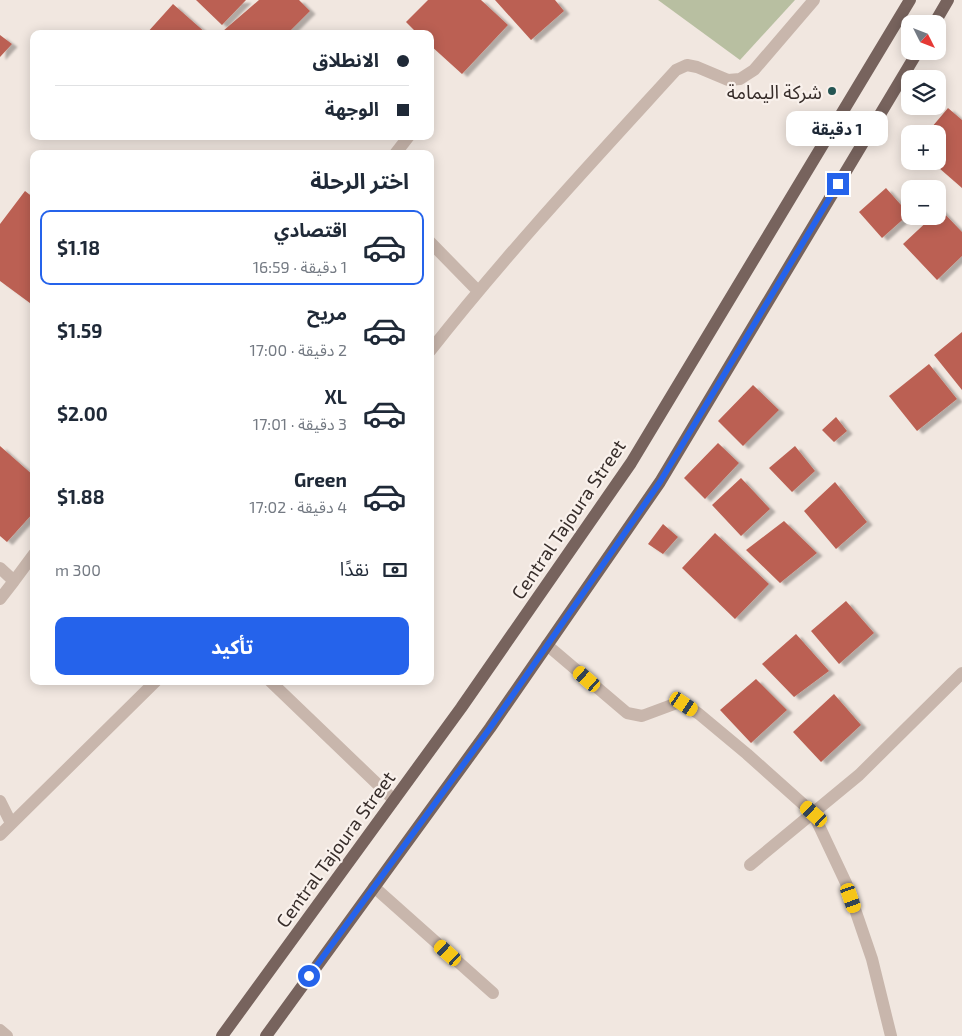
<!DOCTYPE html>
<html lang="ar">
<meta charset="utf-8">
<style>
body{margin:0;font-family:"Exo 2","Noto Sans Arabic",sans-serif;background:#f2f2f3;color:#1f2937;direction:rtl;height:100vh;display:flex;flex-direction:column;font-size:19px;white-space:nowrap}
*{box-sizing:border-box;margin:0}
p{font-size:16px;color:#747a83}
.icon{flex:none;width:28px;height:28px;fill:none;stroke:currentColor;stroke-width:2;stroke-linecap:round;stroke-linejoin:round}
.map{position:relative;flex:1;overflow:hidden;direction:ltr}
.details{position:absolute;left:30px;top:150px;width:404px;height:535px;display:flex;flex-direction:column;background:#fff;border-radius:10px;box-shadow:0 2px 12px #0003;direction:rtl}
.details>*{flex:none}
.guide{position:absolute;left:30px;top:30px;width:404px;height:110px;border-radius:10px;box-shadow:0 2px 12px #0003;direction:rtl;display:grid;align-content:center;height:110px;padding:0 25px;background:#fff}
.needle{width:32px;rotate:132deg}
.controls{position:absolute;left:901px;top:15px;display:grid;gap:10px}
.controls a{display:grid;place-items:center;width:45px;height:45px;border-radius:10px;background:#fff;box-shadow:0 2px 12px #0003;font-size:25px}
.end{position:absolute;width:22px;height:22px;margin:-11px;border:6px solid #2563eb;background:#fff;box-shadow:0 0 0 2px #fff}
.from{border-radius:50%}
.bubble{position:absolute;height:35px;border-radius:10px;background:#fff;box-shadow:0 2px 12px #0003;font-size:16px;font-weight:700;line-height:35px;text-align:center;direction:rtl}
.car{position:absolute;width:15px;height:30px;margin:-15px -8px;border-radius:6px;box-shadow:0 0 4px 1px #0007;background:linear-gradient(#f5c518 24%,#345 0 40%,#f5c518 0 76%,#345 0 86%,#f5c518 0)}
.guide b{display:flex;align-items:center;gap:18px;height:48px;font-size:19px}
.guide b+b{border-top:1px solid #e0e1e3}
.guide i{width:12px;height:12px;background:#1f2937}
ul{padding:0;list-style:none}
li{display:flex;align-items:center;gap:15px;height:75px;margin:0 10px 8px;padding:0 15px;border:2px solid transparent;border-radius:10px}
li div{flex:1}
li b{display:block;font-size:19px}
li em{font-style:normal;font-weight:700}
li.on{border-color:#2563eb}
li>.icon{width:45px;height:45px;stroke-width:1.5}
h2{padding:0 25px;font-size:22px;line-height:60px}
.pay{display:flex;align-items:center;gap:12px;height:55px;padding:0 25px;font-size:19px}
.pay p{margin-inline-start:auto}
.primary-button{display:flex;gap:10px;margin-top:auto;padding:10px 25px}
.primary-button a{flex:1;height:58px;border-radius:10px;background:#2563eb;color:#fff;font-size:20px;font-weight:700;line-height:58px;text-align:center}
.map>svg:first-child{display:block}
</style>
<div class="map">
<svg width="962" height="1036" viewBox="0 0 962 1036">
<defs>
<filter id="shadow"><feDropShadow dx="5.5" dy="3" stdDeviation="1" flood-color="#0004"/></filter>
</defs>
<rect width="100%" height="100%" fill="#f1e7e0"/>
<path fill="#b8bfa1" d="M658,0H795L740,60Z"/>
<path fill="#bb6153" filter="url(#shadow)" d="M196,0H246L222,25Z
M259,0H299L310,11L287,34H227L223,31Z
M428,0H481L508,25L462,74L430,45V34H418L406,22Z
M495,0H555L564,11L531,40Z
M173,4L207,34H146Z
M0,35L12,44L0,57Z
M948,108L962,120V188L931,161H938V134H926Z
M886,188L909,214L882,238L859,212Z
M25,191L34,198V306L0,281V224Z
M940,209L962,232V256L937,280L903,244L933,216H938V212Z
M962,332V390L934,355Z
M929,364L957,399L917,431L889,396Z
M753,385L779,410L743,446L718,421Z
M836,417L847,431L834,442L822,430Z
M718,443L739,463L705,499L684,478Z
M0,446L34,476V512L7,542L0,536Z
M795,446L815,471L792,492L769,468Z
M741,478L770,509L741,536L712,505Z
M835,482L867,522L836,549L804,511Z
M784,521L817,553L780,583L746,550Z
M663,524L678,537L663,554L648,544Z
M715,533L769,584L735,619L682,568Z
M846,601L874,633L839,664L811,631Z
M796,634L829,671L794,697L762,664Z
M756,679L787,710L751,743L720,710Z
M834,694L861,725L821,762L793,732Z"/>
<g fill="none" stroke-linecap="round" stroke-linejoin="round">
<path stroke="#c8b6ac" stroke-width="12" d="M395,154L409,136
M430,242L477,290
M430,351C507,253 592,162 676,70L687,65L697,67L728,80L740,79L754,70L814,0
M0,568L14,581L34,554
M0,599L14,581
M547,645L627,713L642,716L677,703L684,704L699,714L747,754L813,813L846,883L872,959L891,1036
M270,681L394,800
M0,801L11,823
M0,835L156,681
M750,865L859,775L962,673
M374,887L493,993
M0,1030L7,1036"/>
<path stroke="#77635d" stroke-width="12" d="M934,24L948,0
M222,1036L461,708L631,463L910,0
M266,1036L490,728L660,482L918,51"/>
</g>
<g fill="none" stroke-linecap="round" stroke-linejoin="round">
<path stroke="#2563eb" stroke-width="6" d="M309,976L490,728L660,482L838,184"/>
</g>
<circle fill="#245553" stroke="#f9f1ec" stroke-width="2" cx="832" cy="91" r="5"/>
<g text-anchor="middle" dominant-baseline="central" stroke-width="4.5" stroke-linejoin="round" paint-order="stroke">
<g font-size="19" fill="#372d2a" stroke="#f9f1ec" text-anchor="end">
<text x="822" y="91">شركة اليمامة</text>
</g>
<g font-size="19" fill="#372d2a" stroke="#f9f1ec">
<text transform="translate(568 519) rotate(-56)">Central Tajoura Street</text>
<text transform="translate(335 849) rotate(-54)">Central Tajoura Street</text>
</g>
</g>
</svg>
<div class="controls">
<a><svg class="needle" viewBox="-14 -14 28 28"><path d="M0-13l5 13h-10z" fill="#e53935"/><path d="M0 13l5-13h-10z" fill="#747a83"/></svg></a>
<a><svg class="icon" aria-label="layers" viewBox="0 0 24 24"><path d="M12 4l9 5-9 5-9-5zM3 14l9 5 9-5"/></svg></a>
<a>+</a>
<a>−</a>
</div>
<i class="end from" style="left:309px;top:976px"></i>
<i class="end" style="left:838px;top:184px"></i>
<div class="bubble" style="left:786px;top:111px;width:102px">1 دقيقة</div>
<i class="car" style="left:587px;top:679px;rotate:311deg"></i>
<i class="car" style="left:684px;top:704px;rotate:124deg"></i>
<i class="car" style="left:814px;top:814px;rotate:312deg"></i>
<i class="car" style="left:851px;top:898px;rotate:161deg"></i>
<i class="car" style="left:448px;top:953px;rotate:312deg"></i>
<div class="guide">
<b><i class="from"></i>الانطلاق</b>
<b><i></i>الوجهة</b>
</div>
<section class="details">
<h2>اختر الرحلة</h2>
<ul>
<li class="on"><svg class="icon" aria-label="car" viewBox="0 0 24 24"><path d="M5 17H2v-5l4-1 3-4h7l3 4 3 1v5h-3M9 17h6M6 11h13"/><circle cx="7" cy="17" r="2"/><circle cx="17" cy="17" r="2"/></svg><div><b>اقتصادي</b><p>1 دقيقة · 16:59</p></div><em>$1.18</em></li>
<li><svg class="icon" aria-label="car" viewBox="0 0 24 24"><path d="M5 17H2v-5l4-1 3-4h7l3 4 3 1v5h-3M9 17h6M6 11h13"/><circle cx="7" cy="17" r="2"/><circle cx="17" cy="17" r="2"/></svg><div><b>مريح</b><p>2 دقيقة · 17:00</p></div><em>$1.59</em></li>
<li><svg class="icon" aria-label="car" viewBox="0 0 24 24"><path d="M5 17H2v-5l4-1 3-4h7l3 4 3 1v5h-3M9 17h6M6 11h13"/><circle cx="7" cy="17" r="2"/><circle cx="17" cy="17" r="2"/></svg><div><b>XL</b><p>3 دقيقة · 17:01</p></div><em>$2.00</em></li>
<li><svg class="icon" aria-label="car" viewBox="0 0 24 24"><path d="M5 17H2v-5l4-1 3-4h7l3 4 3 1v5h-3M9 17h6M6 11h13"/><circle cx="7" cy="17" r="2"/><circle cx="17" cy="17" r="2"/></svg><div><b>Green</b><p>4 دقيقة · 17:02</p></div><em>$1.88</em></li>
</ul>
<div class="pay"><svg class="icon" aria-label="cash" viewBox="0 0 24 24"><path d="M3 7h18v10H3z"/><circle cx="12" cy="12" r="2"/></svg>نقدًا<p>300 m</p></div>
<div class="primary-button"><a>تأكيد</a></div>
</section>
</div>
